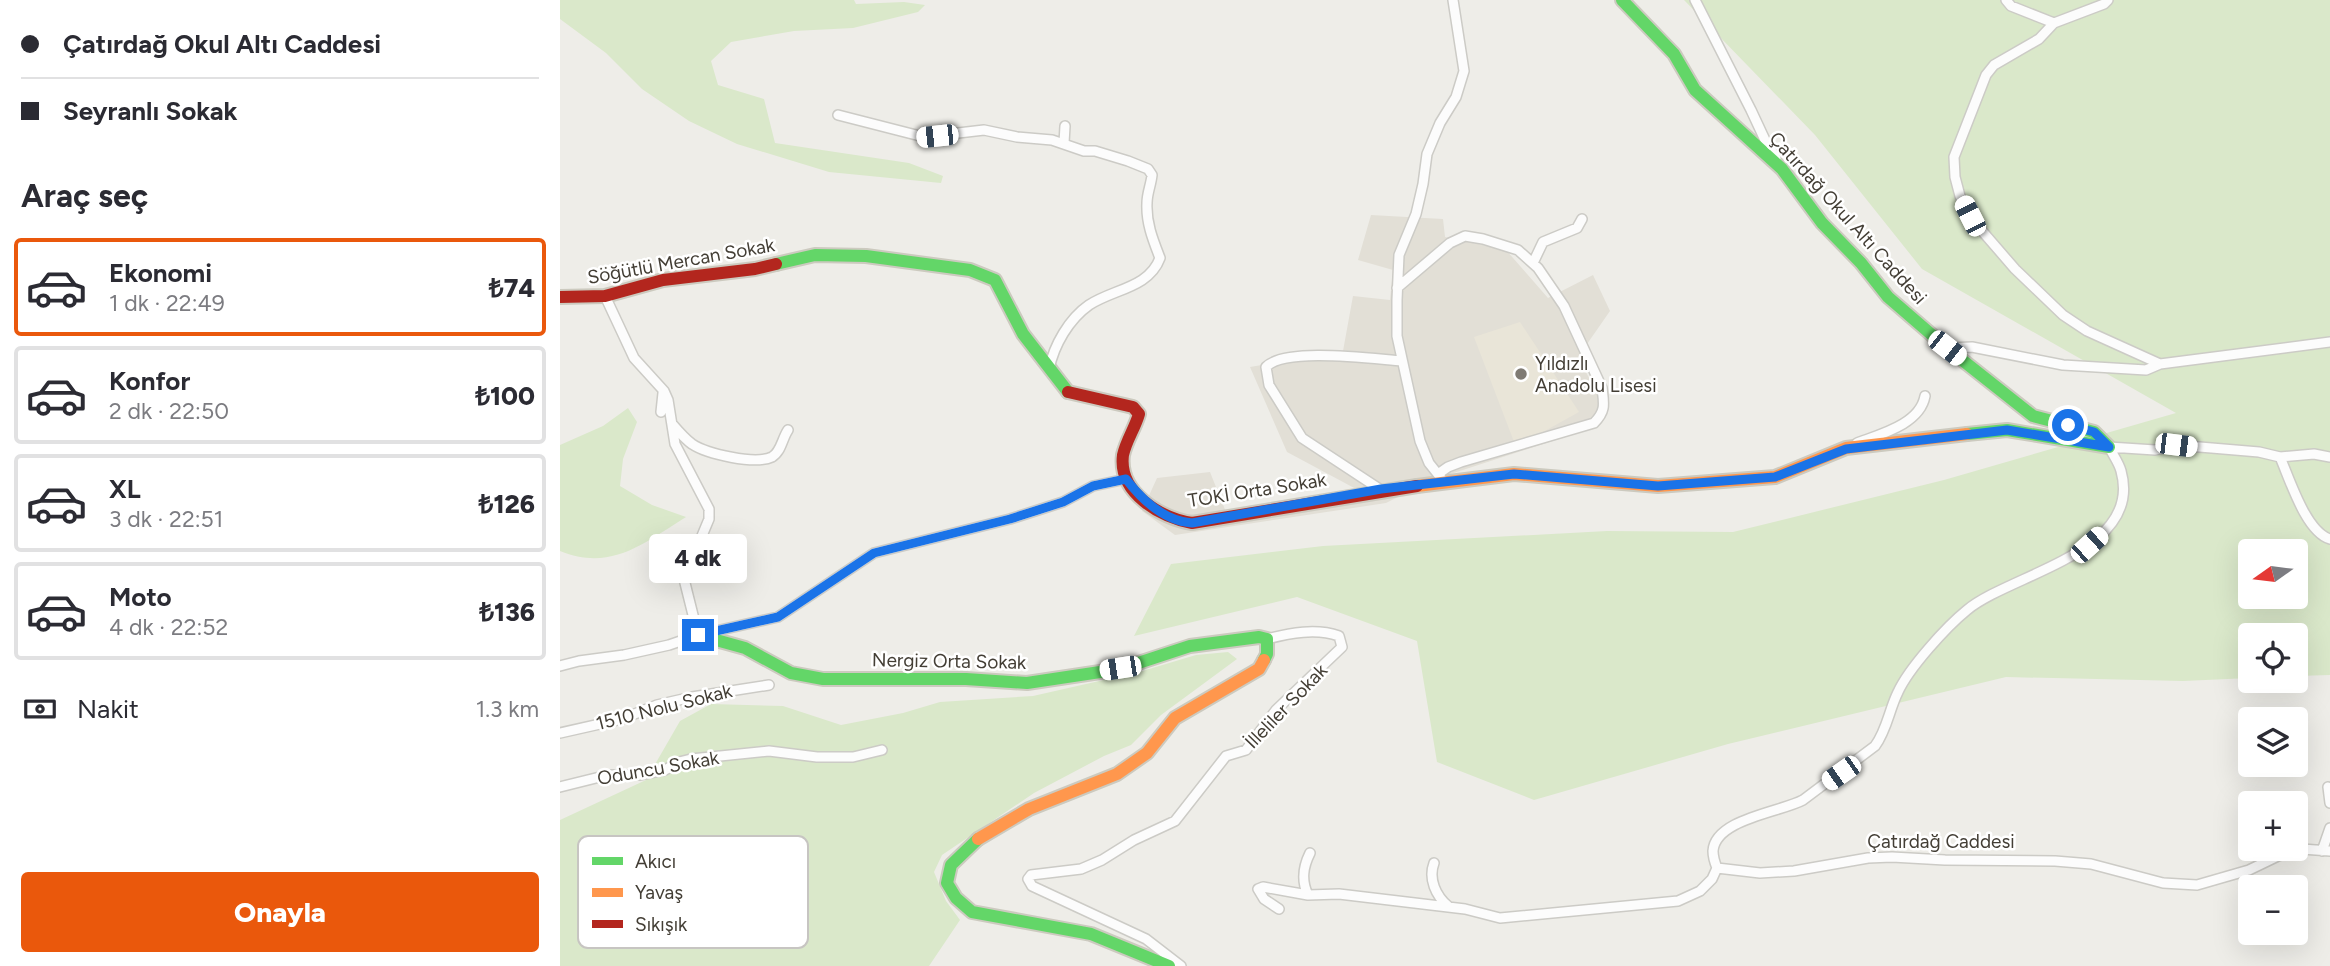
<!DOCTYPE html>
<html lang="tr">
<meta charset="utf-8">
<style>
body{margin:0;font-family:Figtree,sans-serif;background:#f7f7f7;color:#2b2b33;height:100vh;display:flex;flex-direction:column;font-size:26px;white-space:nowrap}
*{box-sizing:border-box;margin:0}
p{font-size:23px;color:#7c7c81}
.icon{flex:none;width:38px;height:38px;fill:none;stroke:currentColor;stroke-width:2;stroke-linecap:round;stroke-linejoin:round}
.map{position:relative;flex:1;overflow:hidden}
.details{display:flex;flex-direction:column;background:#fff;width:560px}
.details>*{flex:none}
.top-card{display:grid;align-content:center;height:154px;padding:0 21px;background:#fff}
.needle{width:46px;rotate:256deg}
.fabs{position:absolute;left:1678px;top:539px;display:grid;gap:14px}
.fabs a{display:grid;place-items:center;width:70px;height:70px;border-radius:7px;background:#fff;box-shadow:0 7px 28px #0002;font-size:35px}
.end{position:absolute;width:32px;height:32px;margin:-16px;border:9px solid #1a73e8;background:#fff;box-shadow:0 0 0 4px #fff}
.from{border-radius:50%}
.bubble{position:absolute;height:49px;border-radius:7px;background:#fff;box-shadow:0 7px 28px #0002;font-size:23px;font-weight:800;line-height:49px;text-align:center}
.car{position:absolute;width:21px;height:42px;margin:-21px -10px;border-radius:9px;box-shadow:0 0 5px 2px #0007;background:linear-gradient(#fff 24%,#345 0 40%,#fff 0 76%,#345 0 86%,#fff 0)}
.top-card b{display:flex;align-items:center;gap:24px;height:66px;font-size:26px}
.top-card b+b{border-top:2px solid #e1e1e2}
.top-card i{width:18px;height:18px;background:#2b2b33}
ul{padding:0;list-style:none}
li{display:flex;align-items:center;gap:21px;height:98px;margin:0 14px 10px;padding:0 7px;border:4px solid #e1e1e2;border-radius:7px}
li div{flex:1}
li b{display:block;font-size:26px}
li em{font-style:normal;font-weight:800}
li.selected{border-color:#ea580c}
li>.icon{width:63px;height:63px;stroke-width:1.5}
h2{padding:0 21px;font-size:32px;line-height:84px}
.pay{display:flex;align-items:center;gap:18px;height:77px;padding:0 21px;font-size:26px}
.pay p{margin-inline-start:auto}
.cta{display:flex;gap:14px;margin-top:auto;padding:14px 21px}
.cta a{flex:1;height:80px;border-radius:7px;background:#ea580c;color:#fff;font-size:28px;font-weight:800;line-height:80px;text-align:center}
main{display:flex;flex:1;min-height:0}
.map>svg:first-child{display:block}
</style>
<main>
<section class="details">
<div class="top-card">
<b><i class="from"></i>Çatırdağ Okul Altı Caddesi</b>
<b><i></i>Seyranlı Sokak</b>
</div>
<h2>Araç seç</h2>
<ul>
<li class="selected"><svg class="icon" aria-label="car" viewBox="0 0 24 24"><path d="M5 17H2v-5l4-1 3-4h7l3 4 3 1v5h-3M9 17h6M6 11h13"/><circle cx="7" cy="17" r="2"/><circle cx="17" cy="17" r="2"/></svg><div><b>Ekonomi</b><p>1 dk · 22:49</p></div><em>₺74</em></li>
<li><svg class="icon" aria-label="car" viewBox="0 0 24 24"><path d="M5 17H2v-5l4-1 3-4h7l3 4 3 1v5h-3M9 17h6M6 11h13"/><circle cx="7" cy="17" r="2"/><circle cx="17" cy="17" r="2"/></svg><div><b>Konfor</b><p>2 dk · 22:50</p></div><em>₺100</em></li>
<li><svg class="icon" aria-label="car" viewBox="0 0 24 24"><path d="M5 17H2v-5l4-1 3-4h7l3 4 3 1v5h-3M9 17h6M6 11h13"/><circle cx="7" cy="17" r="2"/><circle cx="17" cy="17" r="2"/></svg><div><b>XL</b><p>3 dk · 22:51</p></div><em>₺126</em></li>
<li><svg class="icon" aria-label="car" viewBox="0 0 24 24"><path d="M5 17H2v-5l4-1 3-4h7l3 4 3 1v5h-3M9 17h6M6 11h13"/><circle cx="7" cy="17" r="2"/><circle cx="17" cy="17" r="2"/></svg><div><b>Moto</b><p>4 dk · 22:52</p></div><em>₺136</em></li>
</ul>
<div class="pay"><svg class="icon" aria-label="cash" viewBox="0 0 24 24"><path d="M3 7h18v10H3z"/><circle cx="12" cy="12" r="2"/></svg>Nakit<p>1.3 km</p></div>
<div class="cta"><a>Onayla</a></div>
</section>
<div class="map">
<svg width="1770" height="966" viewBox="0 0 1770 966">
<rect width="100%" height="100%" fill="#eeede8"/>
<path fill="#e2dfd6" d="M811,215L883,219L885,237L946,250L988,298L1033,275L1050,311L1018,357L1037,393L1039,426L872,480L826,503L615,535L582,511L597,478L650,472L668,517L811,497L727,452L690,367L783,351L793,296L830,300L833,270L798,260Z"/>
<path fill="#e9e5d8" d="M960,322L1019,412L956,447L914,337Z"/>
<path fill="#dae8ca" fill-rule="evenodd" d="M0,0H294L296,4L344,2L365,5L358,12L293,28L234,31L171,42L151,61L158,85L204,99L215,143L349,163L383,176L381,183L269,172L177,144L129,121L82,89L46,53L0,19Z
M1124,0H1770V675L1736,676V635H1690V678L1623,681L1446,677L1168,744L974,800L877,762L857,641L737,597L574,636L611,564L763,546L1047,531L1173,532L1384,480L1616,413L1362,269L1255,135ZM1690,551H1736V597H1690Z
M68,408L77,422L63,459L60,486L92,505L126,517C84,543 51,572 0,551V445L43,426Z
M668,652L677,659L601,715L571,745L544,756L474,793L382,855L374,872L386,901L400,920L369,966H0V820L86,780L120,721L151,704L223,706L281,725L343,713L380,702L473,696L579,672L636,655Z"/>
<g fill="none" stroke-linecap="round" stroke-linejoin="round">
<g stroke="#cccbc6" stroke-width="12">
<path id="street" d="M1135,0L1191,110L1205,140L1216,158
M1446,0L1451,6L1494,23
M1548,0L1544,4L1494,23L1479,39L1434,65L1426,75L1394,157L1395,177L1400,196L1410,217L1455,269L1503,315L1527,331L1600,364
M278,115L364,137L424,130L457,137L492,140L524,151H535L568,161L588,169L592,175C591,185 587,193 587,203C586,223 593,240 600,258C589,288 553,289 529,305C509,319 494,345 489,369
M504,143L505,126
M973,263L983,242L1017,228L1022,219
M837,288L890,243L905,236L923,239L958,250L978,268L1004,306L1042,388C1044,404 1046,411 1034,423L901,462L888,467L878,474
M45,296L74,358L104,391L108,400L115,444L149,509V519L124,579L138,635
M1387,348L1412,347L1503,365L1586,370L1600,364L1770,342
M101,412L103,393
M113,425C119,432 125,439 132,444C147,454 195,465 212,457C221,452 222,439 228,430
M1297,443C1321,434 1360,424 1365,396
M1549,447L1595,450L1616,445L1699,452L1720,457L1754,454L1770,457
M1720,457C1730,480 1746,532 1770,539
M885,483L869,463L860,441L837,336V300L839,255L856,214L863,184L867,154L880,123L896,97L904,71L893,0
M821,490L742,438L709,385L706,367C725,347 813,359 842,361
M0,666L19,661L64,655L109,645L138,635L218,617L314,553L450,519L503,502L533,486L566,479
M0,733L62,719L97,705L132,697L209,685
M0,787L48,775H79L105,770L119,762L131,759L209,751L257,757H293L322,750
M1768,787L1770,803
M1762,851L1770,828
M874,863C868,879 876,896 888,906
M1157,868C1155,863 1153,856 1153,851C1155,819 1221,812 1243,800L1315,746C1327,730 1329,710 1338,692C1349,668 1386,627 1407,610C1450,574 1584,552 1561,471C1559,463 1553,455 1549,447
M1157,868L1200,873L1234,871L1308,858L1332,857L1385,860L1495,861L1531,864L1603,883L1637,885L1689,870L1718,856L1742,849L1770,851
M748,895C741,880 743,867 750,853
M719,909L704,899L698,889L703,887L748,895L779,894L905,909L940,918L1118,901L1140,891L1152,879L1157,868
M621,966L586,939L472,886L468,879L471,875L521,869L542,860L574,840L615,821L666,756L686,750L716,710L782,647L779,636C756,628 730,633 707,639"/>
</g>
<g stroke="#cccabf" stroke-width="16">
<path id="fast" d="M1062,0L1114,54L1135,90L1222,169L1262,223L1301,263L1328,297L1387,348L1473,416L1534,432L1549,447
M216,264L255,255L306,256L410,270L435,280L463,334L508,392
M1407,434L1447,430L1549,447
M138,635L185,648L231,673L263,679H406L467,683L560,669L630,646L699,637L707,639V654L704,660
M418,839L391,865L387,883L396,898L412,912L531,934L609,966"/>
</g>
<g stroke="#cccabf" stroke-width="16">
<path id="slow" d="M857,486L954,474L1098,486L1215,477L1286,448L1407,434
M418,839L469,809L557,774L587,753L615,718L699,669L704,660"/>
</g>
<g stroke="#cccabf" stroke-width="16">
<path id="jam" d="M0,297L45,296L103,280L195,269L216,264
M508,392L573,407L579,414C575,428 566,441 563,455C558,493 601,518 632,523L857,486"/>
</g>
<use href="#street" stroke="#fcfcfc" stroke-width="9"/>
<use href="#fast" stroke="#63d668" stroke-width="12"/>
<use href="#slow" stroke="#ff974d" stroke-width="12"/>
<use href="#jam" stroke="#b3261e" stroke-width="12"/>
</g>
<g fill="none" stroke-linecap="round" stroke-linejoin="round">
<path stroke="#1a73e8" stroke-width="9" d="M138,635L218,617L314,553L450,519L503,502L533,486L566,479C582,500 605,521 632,523L821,489L954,474L1098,486L1215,477L1286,449L1447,430L1549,447L1534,432L1508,425"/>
</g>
<circle fill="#7f7b74" stroke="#fff" stroke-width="2.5" cx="961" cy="374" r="7"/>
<g text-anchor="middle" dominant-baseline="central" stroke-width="5" stroke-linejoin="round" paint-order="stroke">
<g font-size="19" fill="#433e35" stroke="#fff">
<text transform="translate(1288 218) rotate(48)">Çatırdağ Okul Altı Caddesi</text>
<text transform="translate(121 261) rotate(-10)">Söğütlü Mercan Sokak</text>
<text transform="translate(697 490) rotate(-9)">TOKİ Orta Sokak</text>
<text transform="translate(389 661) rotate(1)">Nergiz Orta Sokak</text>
<text transform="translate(726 706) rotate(-46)">İlleliler Sokak</text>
<text transform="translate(104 707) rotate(-14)">1510 Nolu Sokak</text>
<text transform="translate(98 768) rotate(-10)">Oduncu Sokak</text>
<text x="1381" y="841">Çatırdağ Caddesi</text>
</g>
<g font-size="19" fill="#433e35" stroke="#fff" text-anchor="start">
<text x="975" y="363">Yıldızlı<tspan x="975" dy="22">Anadolu Lisesi</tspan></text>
</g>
</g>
<rect x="18" y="836" width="230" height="112" rx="10" fill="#fff" stroke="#c7c5c2" stroke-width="2"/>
<rect x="32" y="857" width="31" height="8" fill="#63d668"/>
<rect x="32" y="888" width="31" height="9" fill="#ff974d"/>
<rect x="32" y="920" width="31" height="8" fill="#b3261e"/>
<g font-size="19" fill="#433e35">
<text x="75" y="868">Akıcı</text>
<text x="75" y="899">Yavaş</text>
<text x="75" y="931">Sıkışık</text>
</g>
</svg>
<div class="fabs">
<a><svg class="needle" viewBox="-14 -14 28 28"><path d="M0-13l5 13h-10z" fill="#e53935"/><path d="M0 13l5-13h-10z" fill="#7c7c81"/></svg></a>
<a><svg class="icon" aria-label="locate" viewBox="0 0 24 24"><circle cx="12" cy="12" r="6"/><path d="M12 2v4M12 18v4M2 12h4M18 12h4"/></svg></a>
<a><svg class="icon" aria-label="layers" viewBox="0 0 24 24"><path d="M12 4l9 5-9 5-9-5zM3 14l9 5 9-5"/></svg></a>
<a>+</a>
<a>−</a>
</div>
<i class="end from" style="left:1508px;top:425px"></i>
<i class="end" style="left:138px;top:635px"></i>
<div class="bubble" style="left:89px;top:534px;width:98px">4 dk</div>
<i class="car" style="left:377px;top:136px;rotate:264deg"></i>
<i class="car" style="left:1410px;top:216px;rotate:333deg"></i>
<i class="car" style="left:1387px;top:348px;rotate:128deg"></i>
<i class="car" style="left:1616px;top:445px;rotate:97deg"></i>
<i class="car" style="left:1529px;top:545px;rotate:48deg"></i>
<i class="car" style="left:560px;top:668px;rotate:261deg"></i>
<i class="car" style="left:1281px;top:773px;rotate:235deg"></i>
</div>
</main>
